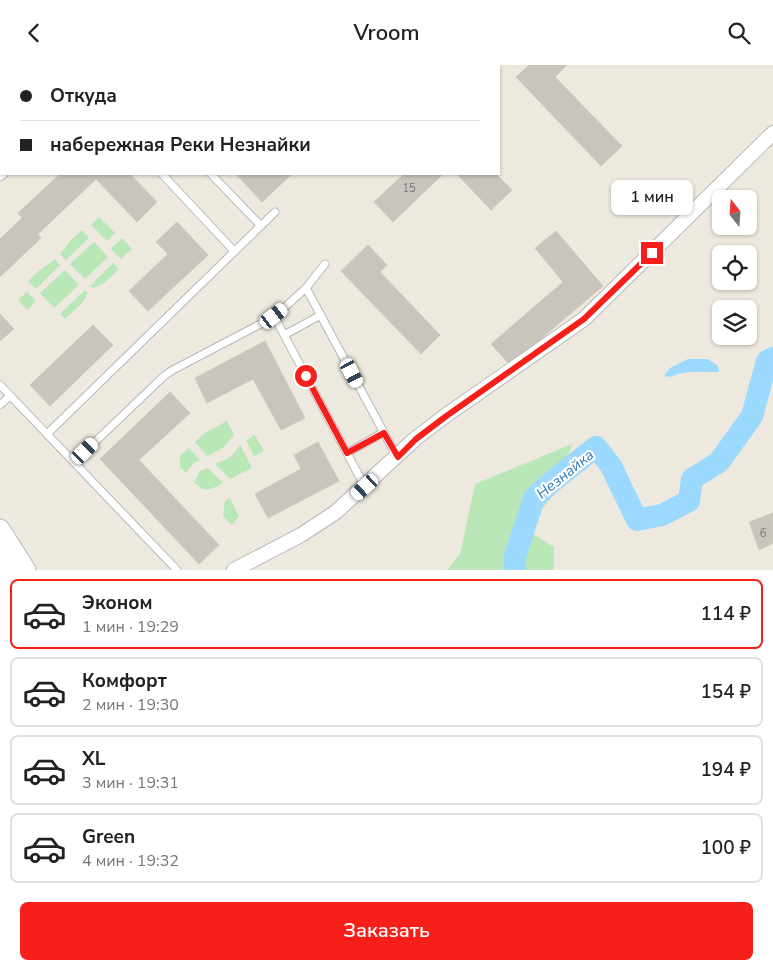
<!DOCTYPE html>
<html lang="ru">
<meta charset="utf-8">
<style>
body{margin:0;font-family:"Nunito Sans",sans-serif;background:#f2f2f2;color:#222;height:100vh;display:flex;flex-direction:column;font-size:19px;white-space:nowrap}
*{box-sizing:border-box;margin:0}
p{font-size:16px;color:#767676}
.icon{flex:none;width:28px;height:28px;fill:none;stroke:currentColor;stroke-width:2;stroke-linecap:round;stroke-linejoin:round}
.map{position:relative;height:505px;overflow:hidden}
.panel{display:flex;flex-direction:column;background:#fff;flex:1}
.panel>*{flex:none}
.banner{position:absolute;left:0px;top:0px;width:500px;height:110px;box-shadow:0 1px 4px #0004;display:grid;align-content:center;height:110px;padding:0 20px;background:#fff}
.needle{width:32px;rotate:343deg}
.fabs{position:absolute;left:712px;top:125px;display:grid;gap:10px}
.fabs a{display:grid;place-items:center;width:45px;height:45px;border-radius:8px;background:#fff;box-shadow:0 1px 4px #0004;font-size:25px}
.end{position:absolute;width:22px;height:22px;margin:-11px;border:6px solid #f71f1a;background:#fff;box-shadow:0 0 0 2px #fff}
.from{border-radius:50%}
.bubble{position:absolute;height:35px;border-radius:8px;background:#fff;box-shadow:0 1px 4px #0004;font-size:16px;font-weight:600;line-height:35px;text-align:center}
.car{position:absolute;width:15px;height:30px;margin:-15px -8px;border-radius:6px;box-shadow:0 0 4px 1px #0007;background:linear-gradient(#fff 24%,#345 0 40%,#fff 0 76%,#345 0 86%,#fff 0)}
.banner b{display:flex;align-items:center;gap:18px;height:48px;font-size:19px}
.banner b+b{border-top:1px solid #e0e0e0}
.banner i{width:12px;height:12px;background:#222}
ul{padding:9px 0 0;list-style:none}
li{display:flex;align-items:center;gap:15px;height:70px;margin:0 10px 8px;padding:0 10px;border:2px solid #e0e0e0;border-radius:8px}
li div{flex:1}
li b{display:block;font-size:19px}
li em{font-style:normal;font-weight:600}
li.selected{border-color:#f71f1a}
li>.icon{width:45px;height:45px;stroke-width:1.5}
.primary-button{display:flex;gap:10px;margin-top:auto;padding:10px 20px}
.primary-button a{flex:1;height:58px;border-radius:8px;background:#f71f1a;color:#fff;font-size:20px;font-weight:600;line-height:58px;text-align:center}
header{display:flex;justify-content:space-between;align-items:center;height:65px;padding:0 20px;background:#fff;font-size:22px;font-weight:600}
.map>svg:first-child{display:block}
</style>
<header><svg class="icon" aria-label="back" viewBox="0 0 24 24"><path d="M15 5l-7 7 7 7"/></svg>Vroom<svg class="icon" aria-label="search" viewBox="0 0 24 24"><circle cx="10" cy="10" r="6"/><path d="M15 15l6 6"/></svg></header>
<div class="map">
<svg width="773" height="505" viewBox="0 0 773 505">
<rect width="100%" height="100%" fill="#ede9de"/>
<path fill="#bae7b8" d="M99,152L115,168L107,176L91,160Z
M82,165L89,173L66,195L60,189L70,176Z
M122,173L132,184L121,194L111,184Z
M94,177L108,192L85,214L70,199Z
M55,194L60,200L36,224L28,216L40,205Z
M113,198L119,204L103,219L93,223L90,221Z
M65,205L79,220L54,243L40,228Z
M85,225L88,228L82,238L65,254L60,249Z
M27,227L36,236L27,245L18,235Z
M227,356L234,370L223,383L207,391L195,377L206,367Z
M254,369L264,386L254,391L246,375L250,373Z
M572,379L557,425L526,465L554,482V505H447L460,489L475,419Z
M240,380L252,403L230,414L215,399L231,392Z
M189,383L200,395L193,399L186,408L180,402V391Z
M208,403L223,418C210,425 205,429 194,417L200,406Z
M230,433L239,451L232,460L223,451L225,436Z"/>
<path fill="#9cd9ff" d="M688,294H708L718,301L719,307C703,307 684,305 670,312L664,311L670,303Z"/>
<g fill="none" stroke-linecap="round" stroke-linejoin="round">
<path stroke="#9cd9ff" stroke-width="22" d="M515,505V491L534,433L554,415L596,382L611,401L637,455L662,450L689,436L692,414L719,397L752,351L767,296L773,293"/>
</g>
<path fill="#c9c5bd" stroke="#d1cabc" d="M175,0H212L211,1H174Z
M358,0H396L397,1H360Z
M529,0H567L555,12L622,81L601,101L516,12Z
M60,109H130L157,137L137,157L96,114L38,169L41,173L0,212V174L22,153L18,148Z
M236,109H292L262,137Z
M404,109H443L393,157L374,137Z
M457,109H496L512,125L491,145Z
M177,157L208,190L148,246L129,226L168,189L156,177Z
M556,166L603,221L510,300L491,279L563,217L535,183Z
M368,180L387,200L380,207L440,270L421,289L341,206Z
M0,249L14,264L0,276Z
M93,260L113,280L50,341L30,320Z
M265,276L305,353L281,365L253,314L207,338L195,313Z
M170,327L190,348L139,395L219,480L199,499L100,394Z
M318,377L339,416L268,453L255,429L301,404L294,390Z
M773,448V478L759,485L749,457Z"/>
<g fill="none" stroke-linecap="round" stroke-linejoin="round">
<g stroke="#b5b8bd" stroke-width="9">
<path id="lane" d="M162,109L234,186
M211,109L261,161
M306,223L397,392
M274,251L365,422
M284,270L321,250
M0,320L177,505
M0,340L10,331
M47,369L275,147
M347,388L384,367
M74,397L163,312L171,306L270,254L285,242L306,223L325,199"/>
</g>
<g stroke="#b5b8bd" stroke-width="16">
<path id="street" d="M111,1L112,0
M0,108L1,107
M234,505L301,470L336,447L415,374L445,351L584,254L773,68"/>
</g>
<g stroke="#b5b9bf" stroke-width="21">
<path id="secondary" d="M0,464L26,505
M0,491L8,505"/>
</g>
<use href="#lane" stroke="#fff" stroke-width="7"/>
<use href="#street" stroke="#fff" stroke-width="14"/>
<use href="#secondary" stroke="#fff" stroke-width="19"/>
</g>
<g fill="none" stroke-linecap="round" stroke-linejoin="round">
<path stroke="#f71f1a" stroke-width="6" d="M306,311L347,388L384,368L398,392L416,374L445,352L584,254L652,188"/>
</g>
<g text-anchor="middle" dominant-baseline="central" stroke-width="4.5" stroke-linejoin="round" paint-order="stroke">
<g font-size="11" fill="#747678">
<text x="409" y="123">15</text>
<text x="763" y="468">6</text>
</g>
<g font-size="15" font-style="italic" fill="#327bb8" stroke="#fff">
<text transform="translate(565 409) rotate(-39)">Незнайка</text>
</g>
</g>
</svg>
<div class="fabs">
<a><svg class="needle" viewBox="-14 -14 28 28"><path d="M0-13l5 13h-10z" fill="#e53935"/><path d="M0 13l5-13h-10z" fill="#767676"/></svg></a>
<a><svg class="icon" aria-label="locate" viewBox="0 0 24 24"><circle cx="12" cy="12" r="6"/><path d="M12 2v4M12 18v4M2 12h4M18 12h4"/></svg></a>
<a><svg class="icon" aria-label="layers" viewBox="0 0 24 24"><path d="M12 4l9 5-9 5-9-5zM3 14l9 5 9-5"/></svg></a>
</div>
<i class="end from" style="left:306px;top:311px"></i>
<i class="end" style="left:652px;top:188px"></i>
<div class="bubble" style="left:611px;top:115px;width:82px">1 мин</div>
<i class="car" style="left:274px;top:251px;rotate:52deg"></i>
<i class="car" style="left:352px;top:308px;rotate:152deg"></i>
<i class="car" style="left:85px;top:386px;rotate:46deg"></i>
<i class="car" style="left:365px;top:422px;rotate:228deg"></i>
<div class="banner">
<b><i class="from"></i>Откуда</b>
<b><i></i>набережная Реки Незнайки</b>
</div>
</div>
<section class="panel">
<ul>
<li class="selected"><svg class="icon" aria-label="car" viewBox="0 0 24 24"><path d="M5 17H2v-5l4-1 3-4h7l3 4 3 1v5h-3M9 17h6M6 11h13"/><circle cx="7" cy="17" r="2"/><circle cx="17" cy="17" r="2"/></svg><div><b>Эконом</b><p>1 мин · 19:29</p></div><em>114 ₽</em></li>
<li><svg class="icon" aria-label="car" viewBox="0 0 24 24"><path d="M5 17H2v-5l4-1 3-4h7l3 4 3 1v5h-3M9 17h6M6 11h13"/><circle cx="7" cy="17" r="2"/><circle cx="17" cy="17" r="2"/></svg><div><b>Комфорт</b><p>2 мин · 19:30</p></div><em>154 ₽</em></li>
<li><svg class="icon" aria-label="car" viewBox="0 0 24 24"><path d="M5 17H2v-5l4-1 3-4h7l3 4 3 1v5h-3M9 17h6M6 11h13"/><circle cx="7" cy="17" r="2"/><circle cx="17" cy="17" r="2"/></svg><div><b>XL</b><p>3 мин · 19:31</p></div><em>194 ₽</em></li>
<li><svg class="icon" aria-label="car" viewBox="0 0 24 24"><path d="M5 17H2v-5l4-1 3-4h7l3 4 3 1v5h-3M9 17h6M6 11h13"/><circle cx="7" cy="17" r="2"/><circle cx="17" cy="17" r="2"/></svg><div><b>Green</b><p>4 мин · 19:32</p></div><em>100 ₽</em></li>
</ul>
<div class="primary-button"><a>Заказать</a></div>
</section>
